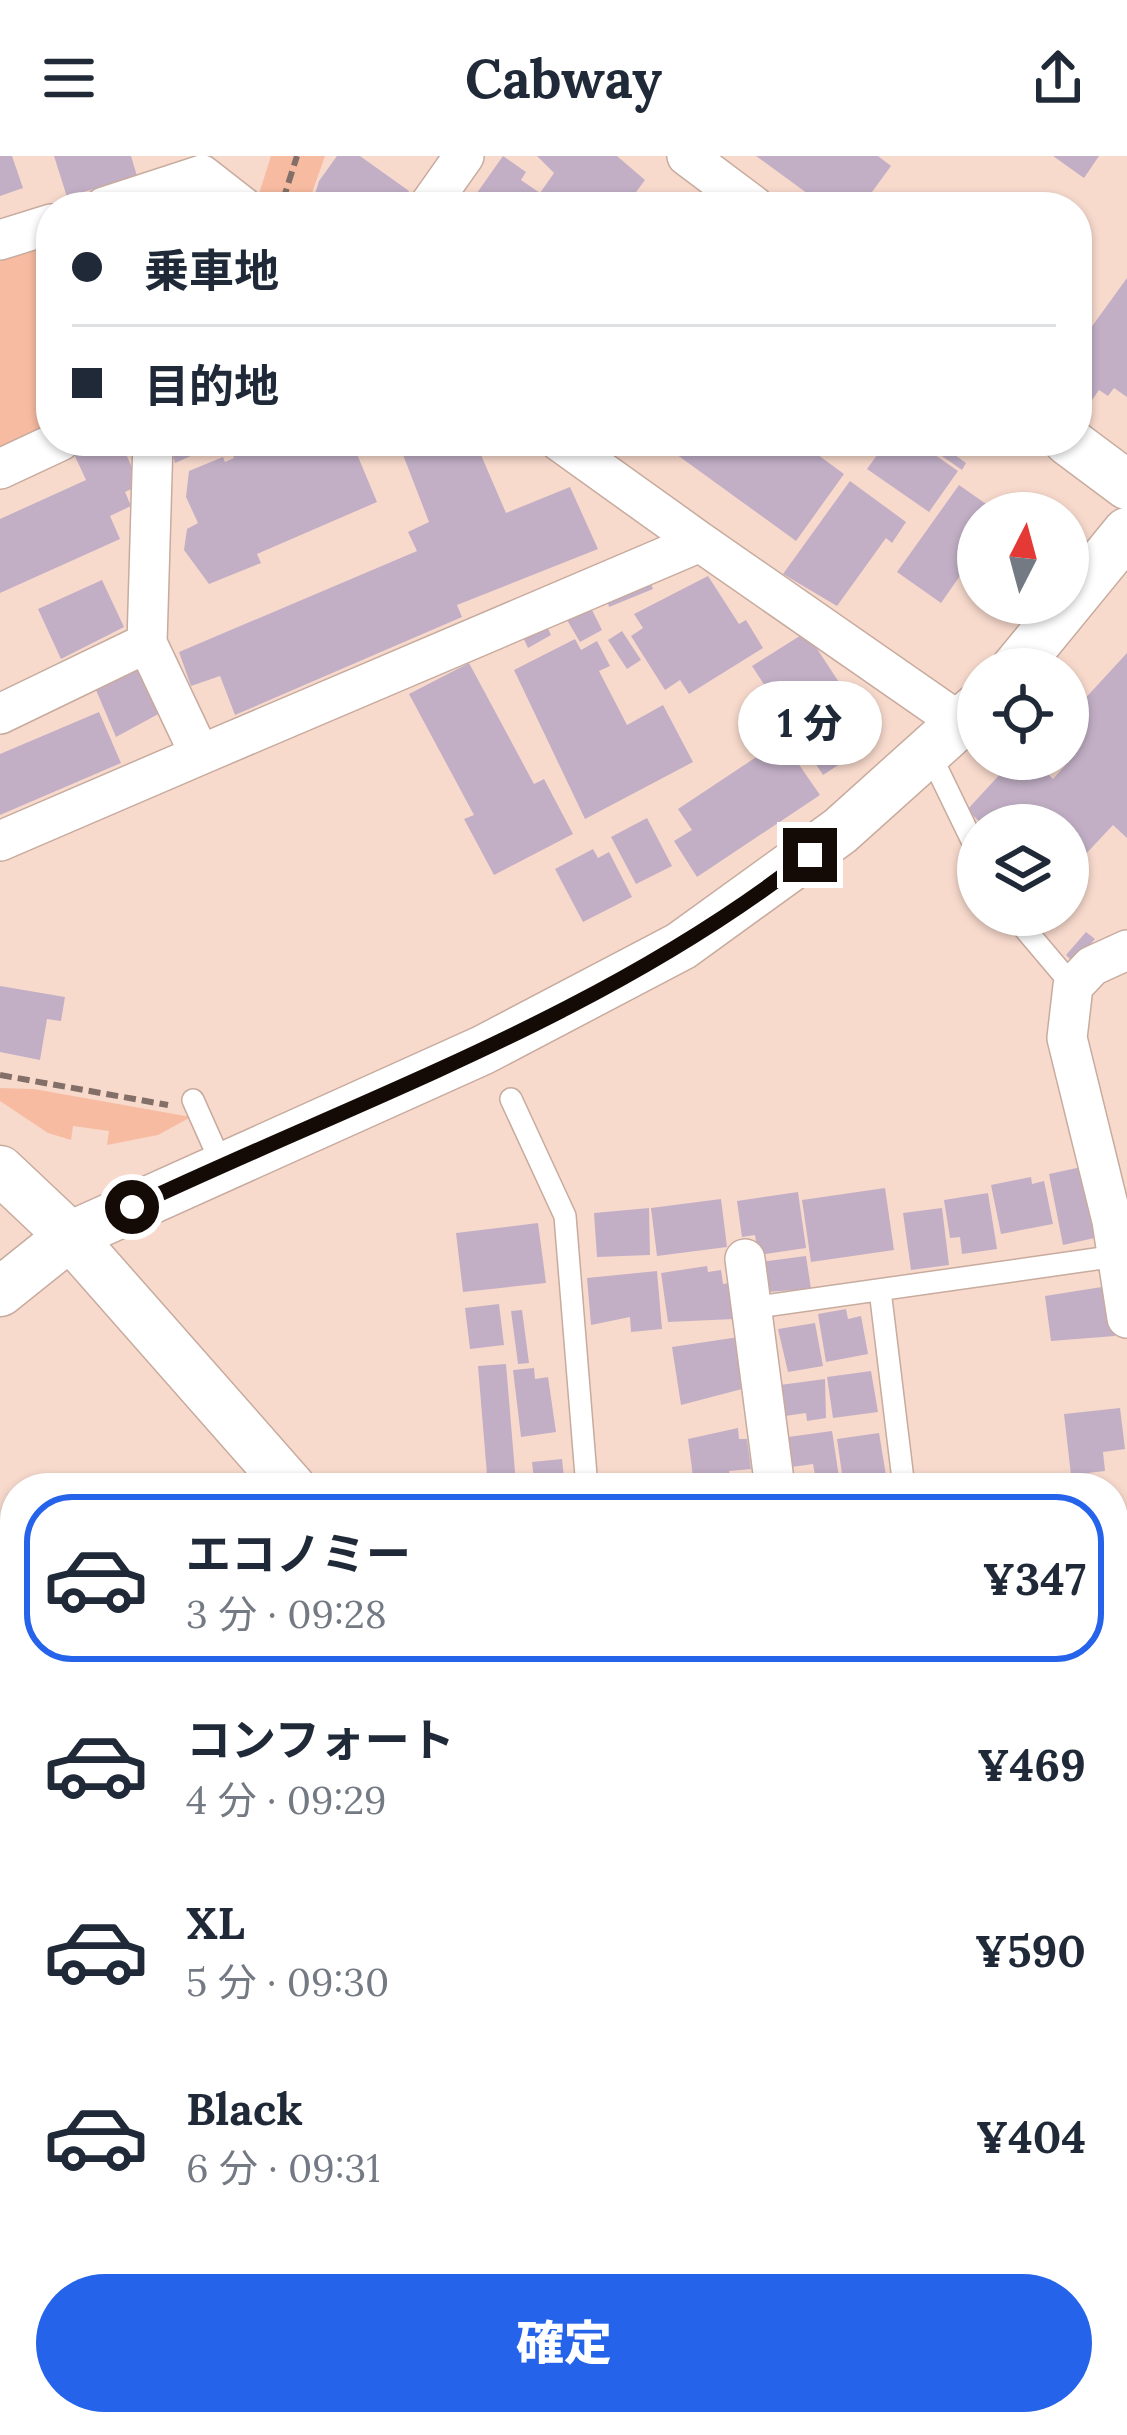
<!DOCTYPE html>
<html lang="ja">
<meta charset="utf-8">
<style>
body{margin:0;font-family:Lora,"Noto Sans JP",serif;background:#f2f2f3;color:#1f2937;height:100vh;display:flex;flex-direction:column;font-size:45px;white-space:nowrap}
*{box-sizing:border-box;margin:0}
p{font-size:39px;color:#747a83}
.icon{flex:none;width:66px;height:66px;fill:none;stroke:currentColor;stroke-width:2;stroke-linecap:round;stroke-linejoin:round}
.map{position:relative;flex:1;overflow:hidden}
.details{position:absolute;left:0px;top:1317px;width:1128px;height:963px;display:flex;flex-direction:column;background:#fff;border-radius:48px 48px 0 0;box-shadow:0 3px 9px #0004}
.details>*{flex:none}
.hud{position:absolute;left:36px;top:36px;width:1056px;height:264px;border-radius:48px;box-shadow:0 3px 9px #0004;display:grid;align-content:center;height:264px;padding:0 36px;background:#fff}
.needle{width:78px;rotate:6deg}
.fabs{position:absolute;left:957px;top:336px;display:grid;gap:24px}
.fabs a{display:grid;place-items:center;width:132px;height:132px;border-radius:50%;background:#fff;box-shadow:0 3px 9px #0004;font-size:60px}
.end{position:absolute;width:54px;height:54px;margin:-27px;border:15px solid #140b07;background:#fff;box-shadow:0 0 0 6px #fff}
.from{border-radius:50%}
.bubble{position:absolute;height:84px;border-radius:42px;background:#fff;box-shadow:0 3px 9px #0004;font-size:39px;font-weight:800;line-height:84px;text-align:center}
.hud b{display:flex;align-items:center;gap:42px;height:114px;font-size:45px}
.hud b+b{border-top:3px solid #e0e1e3}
.hud i{width:30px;height:30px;background:#1f2937}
ul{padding:21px 0 0;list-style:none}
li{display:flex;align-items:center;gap:36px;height:168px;margin:0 24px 18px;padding:0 12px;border:6px solid transparent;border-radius:48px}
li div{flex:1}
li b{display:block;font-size:45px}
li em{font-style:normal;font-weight:800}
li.current{border-color:#2563eb}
li>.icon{width:108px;height:108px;stroke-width:1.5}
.button{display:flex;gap:24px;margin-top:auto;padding:24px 36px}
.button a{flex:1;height:138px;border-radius:72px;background:#2563eb;color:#fff;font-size:48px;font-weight:800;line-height:138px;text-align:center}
header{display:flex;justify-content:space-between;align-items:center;height:156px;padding:0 36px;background:#fff;font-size:54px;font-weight:800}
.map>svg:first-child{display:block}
</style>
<header><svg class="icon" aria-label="menu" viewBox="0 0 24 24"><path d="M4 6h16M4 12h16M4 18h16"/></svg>Cabway<svg class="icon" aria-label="share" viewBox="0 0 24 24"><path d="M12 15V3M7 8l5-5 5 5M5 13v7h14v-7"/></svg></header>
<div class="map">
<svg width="1127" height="2279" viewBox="0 0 1127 2279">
<rect width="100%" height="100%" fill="#f8dacd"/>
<path fill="#f7bba1" d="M271,0H325L307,51H267L257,44Z
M51,68V285L0,313V84Z
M0,932L34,933L191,961L158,979L107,989L109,975L73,970L71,984L48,977L0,945Z"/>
<path fill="#c2afc6" d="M0,0H12L23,32L0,40Z
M54,0H131L137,20L67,41Z
M337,0H360L409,35L398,51H311L319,25Z
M503,0L526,16L521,24L540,37L554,17L537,0H617L645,24L631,43L634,51H467Z
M756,0H878L891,10L861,51H826Z
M1053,0H1099L1084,22Z
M1127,122V241L1114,232L1108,240L1099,234L1092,244L1077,233V191Z
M103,285H120L140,329L125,336L131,350L110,360L120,383L0,437V363L86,324L74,298Z
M170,285H225L175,307Z
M228,285H333L338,297L354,291L377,346L257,398L261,407L209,428L184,394L187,373L198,367L186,341L189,315L223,301L225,306L234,302Z
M416,285H475L506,357L570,331L598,393L457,449L462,461L235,559L220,520L191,530L179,496L417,395L408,376L429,366L400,291Z
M658,285H799L844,318L796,385Z
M887,285H915L958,315L929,356L867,313Z
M944,291L966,307L962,314L939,298Z
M850,325L906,366L892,387L886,382L837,450L783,418Z
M959,329L999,357H978V394L941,447L897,416Z
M708,420L739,468L746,464L763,492L689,538L680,524L665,534L631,480L643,472L634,458Z
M102,424L124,471L61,503L38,453Z
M650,425L653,433L609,451L607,443Z
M591,452L602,474L580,486L567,464Z
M545,466L551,479L528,492L522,479Z
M622,475L641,504L627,513L608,484Z
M806,476L877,584L823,619L752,510Z
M575,483L581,494L597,485L610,510L599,515L627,569L663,549L693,606L585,663L514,514Z
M1127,497V682L1113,669L1068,717V669H983L967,654L1014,603H1032L1053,623L1072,602L1068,561Z
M141,507L162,556L116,581L93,527Z
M469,507L534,628L544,623L573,678L494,719L464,663L474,659L409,538Z
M99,556L121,607L0,659V598Z
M782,584L820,639L697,721L674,685L692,674L678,653Z
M647,662L672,710L636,728L611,681Z
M593,693L598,702L609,696L632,741L583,766L555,713Z
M1086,776L1095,783L1074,807L1066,799Z
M0,830L65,841L61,865L47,863L40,904L0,896Z
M1086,1010L1099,1081L1063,1089L1049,1018Z
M1031,1021L1032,1028L1044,1025L1053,1068L1001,1078L991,1029Z
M885,1032L894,1094L811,1106L802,1044Z
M798,1036L806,1092L758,1099L755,1079L742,1081L737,1045Z
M988,1037L997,1093L962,1098L960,1081L950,1082L944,1044Z
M721,1043L727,1091L657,1100L651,1052Z
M649,1052L650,1099L597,1101L594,1057Z
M942,1052L949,1109L911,1114L903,1057Z
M538,1067L546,1127L463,1136L456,1077Z
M806,1100L811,1133L765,1136L761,1106Z
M707,1110L708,1116L721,1114L723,1128L729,1127L734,1163L668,1166L661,1117Z
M657,1115L662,1173L631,1176L630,1161L591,1169L587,1122Z
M1108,1130L1115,1180L1051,1185L1045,1140Z
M499,1148L504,1189L470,1193L465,1152Z
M846,1153L848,1163L861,1160L868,1198L826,1206L818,1158Z
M522,1154L529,1207L518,1208L511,1155Z
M815,1167L823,1210L788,1216L778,1173Z
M739,1181L746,1232L681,1249L672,1191Z
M506,1208L516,1328L488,1331L478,1210Z
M534,1212L535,1223L548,1221L556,1276L521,1281L513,1214Z
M871,1215L878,1256L833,1262L827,1221Z
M825,1223L826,1262L807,1265L806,1257L785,1260L780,1229Z
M1120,1252L1125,1293L1103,1296L1105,1315L1071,1319L1064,1258Z
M738,1272L739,1283H747L751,1313L729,1315L730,1324L694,1328L688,1283Z
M832,1275L839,1321L816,1324L813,1308L792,1311L788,1281Z
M879,1277L887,1325L872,1327V1332H844L837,1283Z
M562,1303L565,1332H535L532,1306Z
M1127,1482V1539L1122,1540L1123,1548L1113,1550V1485Z
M1127,1562V1621H1125L1113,1566Z
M15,1645V1751L0,1757V1650Z
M240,2265H291L283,2279H264Z
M293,2265H339L350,2271L346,2279H298L289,2274Z
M363,2265H414L409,2279L383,2269L380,2276L362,2269Z
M419,2265H481L475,2279H413Z
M658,2265H690L693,2267L684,2279H649Z"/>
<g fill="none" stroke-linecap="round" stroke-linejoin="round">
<g stroke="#c7ab9e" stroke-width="24">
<path id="service" d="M930,598L978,697
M1013,759L1073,830
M511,943L565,1060L587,1332
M193,944L222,1009
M880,1134L904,1332
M751,1152L1117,1100"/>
</g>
<g stroke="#c7ab9e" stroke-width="42">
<path id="minor" d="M687,0L755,51
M104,51L202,19L243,51
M428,51L464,0
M0,84L51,68
M0,313L60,285
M700,386L962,568
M147,487L153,285
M0,558L147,487L200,599L700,386L559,285
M0,685L200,599
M1127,794L1092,810L1073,830L1067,882L1112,1065L1127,1162
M745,1103L775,1332
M1113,1392H1127
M0,1475L15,1477
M0,1542L15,1564
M1113,1835L1127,1831
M1113,2009L1127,2006
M1113,2103L1127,2122
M730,2265L742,2279
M495,2279L500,2265"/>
</g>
<g stroke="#c7ab9e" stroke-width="51">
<path id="tertiary" d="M1068,285L1127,329
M1015,513L1127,376
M0,1014L70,1080L292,1332
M0,1136L70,1080L483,894L681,790L840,675L978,551
M1067,2265L1075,2279"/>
</g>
<path stroke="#836f67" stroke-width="6" stroke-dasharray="12 6" stroke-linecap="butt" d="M283,44L297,0
M0,919L168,949"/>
<use href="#service" stroke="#fff" stroke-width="21"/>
<use href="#minor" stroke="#fff" stroke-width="39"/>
<use href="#tertiary" stroke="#fff" stroke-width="48"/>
</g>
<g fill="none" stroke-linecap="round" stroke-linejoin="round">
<path stroke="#140b07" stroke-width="15" d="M132,1051C363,942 608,858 810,699"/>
</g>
</svg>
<div class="fabs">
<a><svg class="needle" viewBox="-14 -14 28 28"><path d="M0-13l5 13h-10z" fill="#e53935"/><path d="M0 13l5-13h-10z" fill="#747a83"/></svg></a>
<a><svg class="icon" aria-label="locate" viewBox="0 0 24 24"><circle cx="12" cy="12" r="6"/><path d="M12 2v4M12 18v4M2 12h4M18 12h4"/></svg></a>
<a><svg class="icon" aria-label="layers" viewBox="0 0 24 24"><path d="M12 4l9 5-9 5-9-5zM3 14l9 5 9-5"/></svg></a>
</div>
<i class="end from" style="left:132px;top:1051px"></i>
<i class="end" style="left:810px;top:699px"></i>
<div class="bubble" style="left:738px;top:525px;width:144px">1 分</div>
<div class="hud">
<b><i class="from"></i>乗車地</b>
<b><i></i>目的地</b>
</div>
<section class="details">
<ul>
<li class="current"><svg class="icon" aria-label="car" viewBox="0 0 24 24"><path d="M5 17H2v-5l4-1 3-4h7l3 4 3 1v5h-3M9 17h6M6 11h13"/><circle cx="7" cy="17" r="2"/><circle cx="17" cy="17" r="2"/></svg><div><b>エコノミー</b><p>3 分 · 09:28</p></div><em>¥347</em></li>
<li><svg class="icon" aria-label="car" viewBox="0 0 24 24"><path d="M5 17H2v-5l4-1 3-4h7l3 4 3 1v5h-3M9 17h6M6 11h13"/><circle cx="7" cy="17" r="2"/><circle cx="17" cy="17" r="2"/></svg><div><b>コンフォート</b><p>4 分 · 09:29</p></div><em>¥469</em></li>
<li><svg class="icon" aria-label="car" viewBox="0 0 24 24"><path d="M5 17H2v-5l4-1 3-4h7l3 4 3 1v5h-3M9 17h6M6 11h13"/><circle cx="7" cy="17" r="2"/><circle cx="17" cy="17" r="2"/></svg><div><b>XL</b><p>5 分 · 09:30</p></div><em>¥590</em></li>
<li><svg class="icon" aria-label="car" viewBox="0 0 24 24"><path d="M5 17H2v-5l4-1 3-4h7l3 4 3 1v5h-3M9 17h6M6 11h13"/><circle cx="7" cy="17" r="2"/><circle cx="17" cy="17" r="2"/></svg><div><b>Black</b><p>6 分 · 09:31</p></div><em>¥404</em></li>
</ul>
<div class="button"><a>確定</a></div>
</section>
</div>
